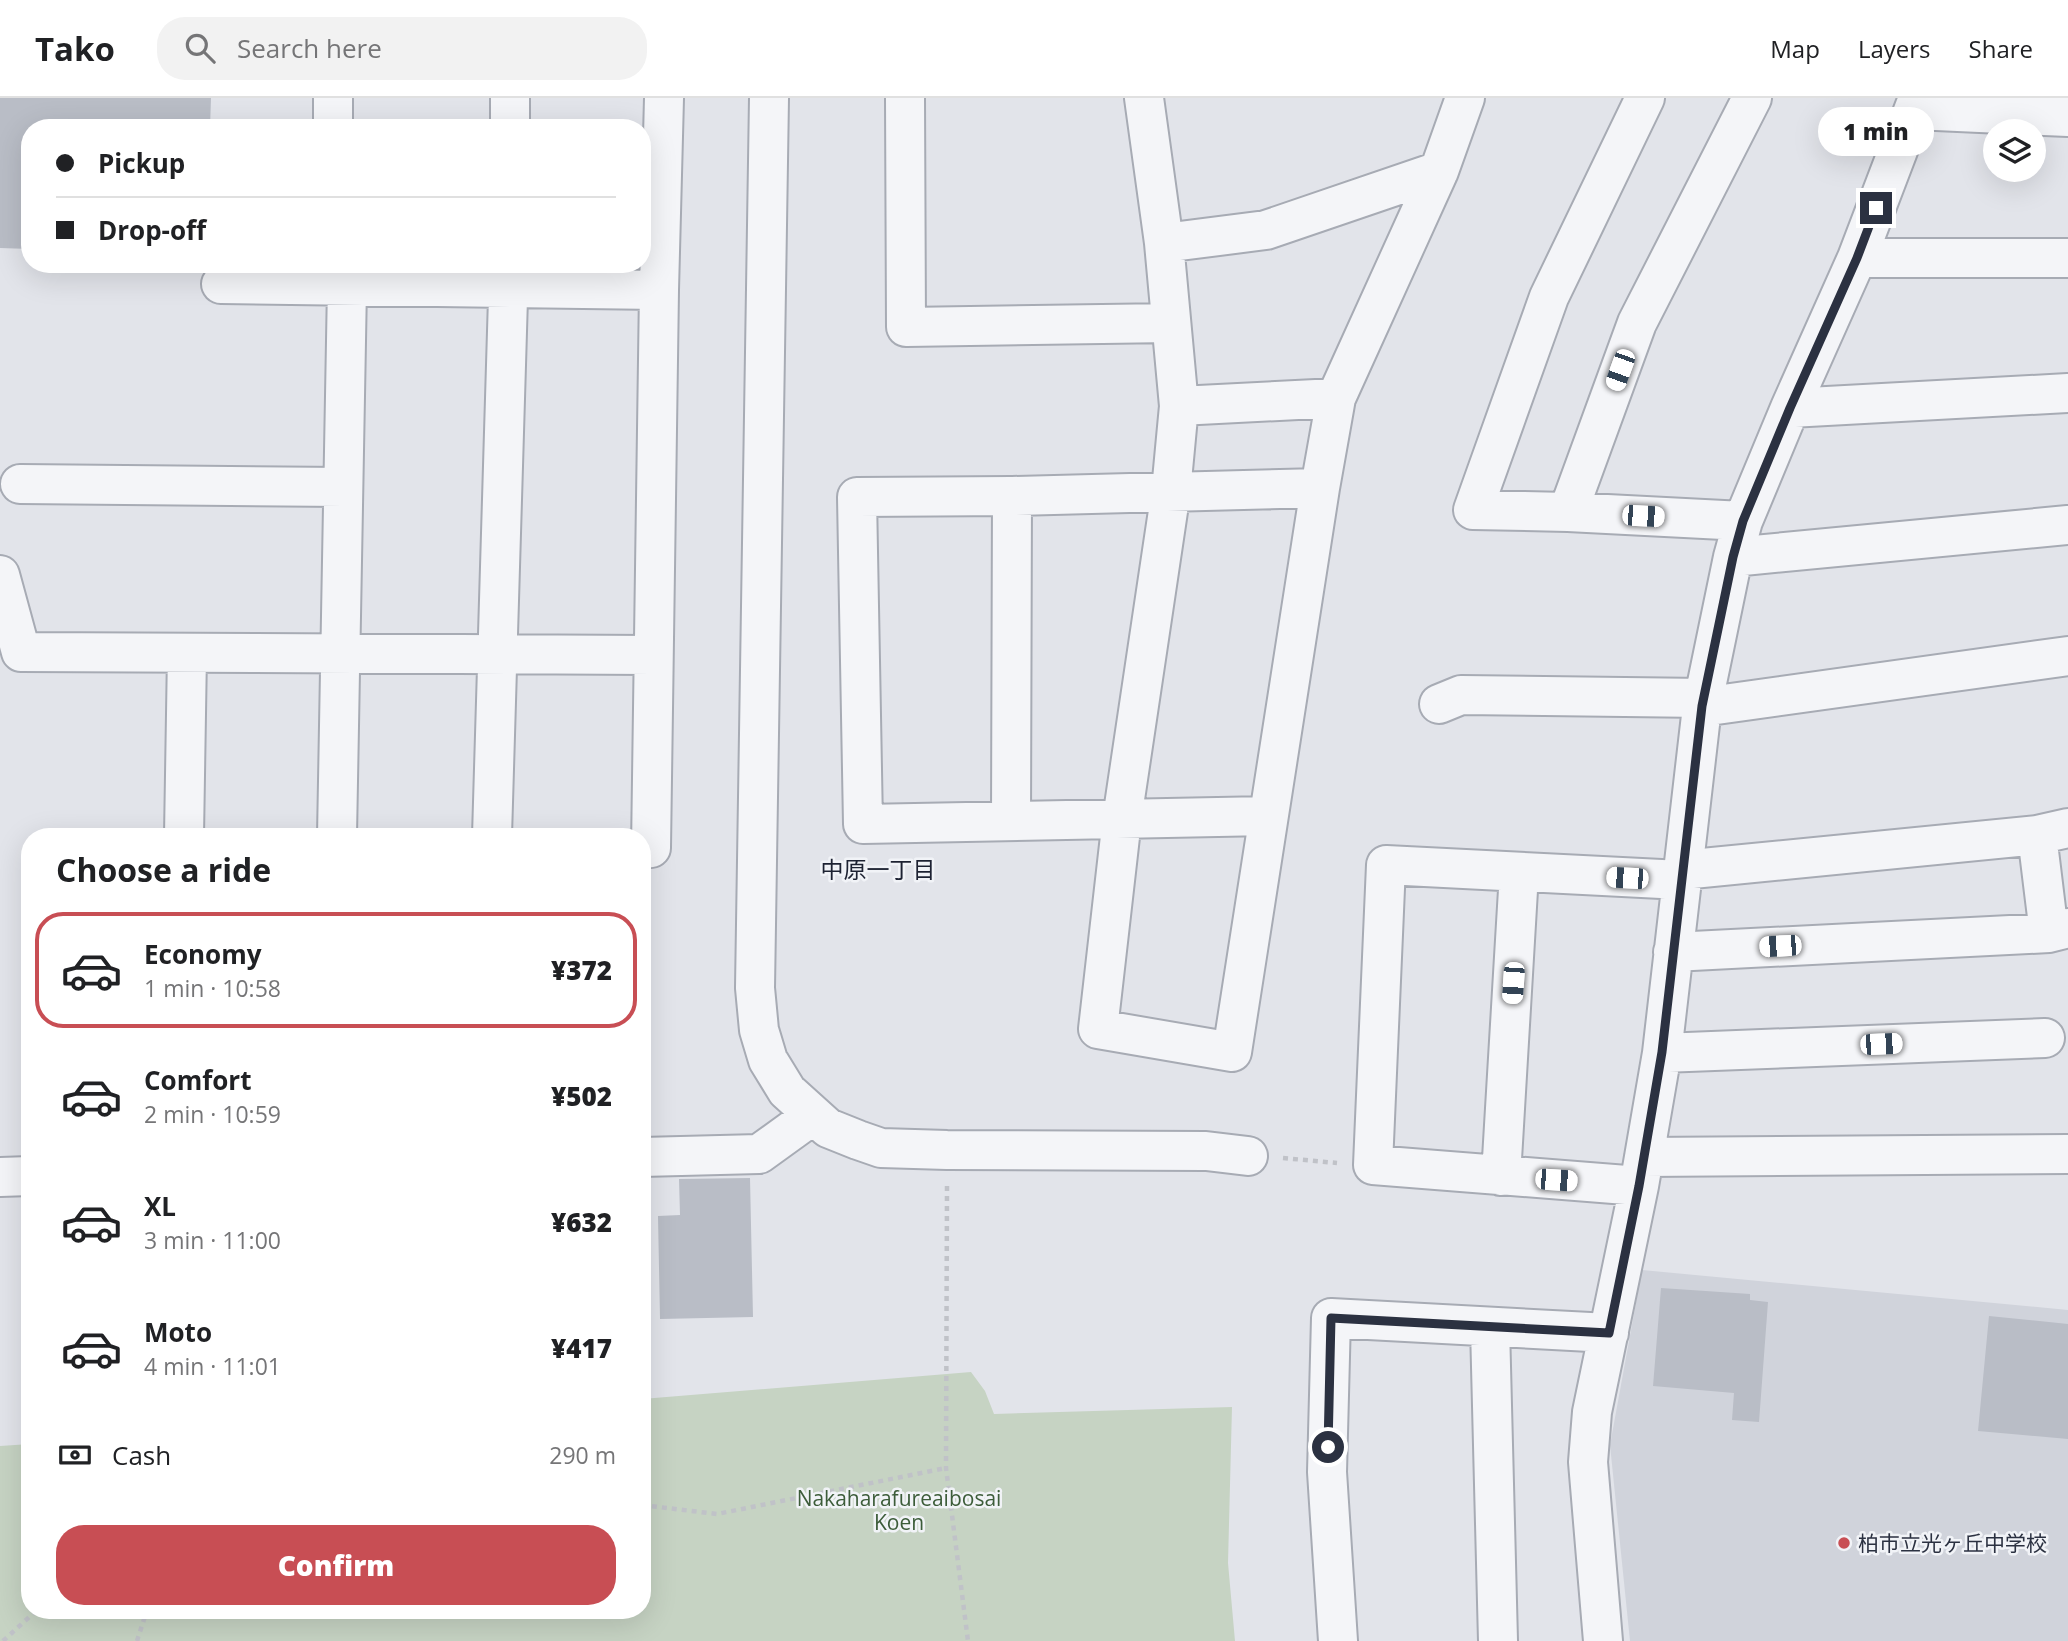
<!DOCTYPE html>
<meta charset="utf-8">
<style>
body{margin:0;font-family:"Open Sans","Noto Sans JP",sans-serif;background:#f2f2f2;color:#202124;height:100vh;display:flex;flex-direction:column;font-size:26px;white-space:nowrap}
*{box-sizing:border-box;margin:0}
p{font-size:23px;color:#757577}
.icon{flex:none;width:38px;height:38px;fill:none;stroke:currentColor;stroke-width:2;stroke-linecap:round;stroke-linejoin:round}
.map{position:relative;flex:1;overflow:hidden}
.sheet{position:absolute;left:21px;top:730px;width:630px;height:791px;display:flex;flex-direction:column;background:#fff;border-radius:28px;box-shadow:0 7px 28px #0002}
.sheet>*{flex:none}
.banner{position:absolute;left:21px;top:21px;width:630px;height:154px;border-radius:28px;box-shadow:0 7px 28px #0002;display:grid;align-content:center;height:154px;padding:0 35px;background:#fff}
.tools{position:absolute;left:1983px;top:21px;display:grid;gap:14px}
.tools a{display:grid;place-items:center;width:63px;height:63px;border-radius:50%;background:#fff;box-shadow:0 7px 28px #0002;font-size:35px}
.end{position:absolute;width:32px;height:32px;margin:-16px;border:9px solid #2b3141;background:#fff;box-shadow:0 0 0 4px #fff}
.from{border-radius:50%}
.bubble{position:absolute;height:49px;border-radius:24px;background:#fff;box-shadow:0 7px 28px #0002;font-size:23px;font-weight:800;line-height:49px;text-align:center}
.car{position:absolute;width:21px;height:42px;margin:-21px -10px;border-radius:9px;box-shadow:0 0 5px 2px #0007;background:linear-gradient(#fff 24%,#345 0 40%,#fff 0 76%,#345 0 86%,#fff 0)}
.banner b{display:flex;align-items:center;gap:24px;height:66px;font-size:26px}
.banner b+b{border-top:2px solid #e0e0e0}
.banner i{width:18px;height:18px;background:#202124}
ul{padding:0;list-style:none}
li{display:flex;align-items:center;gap:21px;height:116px;margin:0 14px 10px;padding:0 21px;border:4px solid transparent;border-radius:28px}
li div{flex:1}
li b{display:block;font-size:26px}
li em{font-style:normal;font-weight:800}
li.on{border-color:#c84e54}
li>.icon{width:63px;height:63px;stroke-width:1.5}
h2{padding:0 35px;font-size:32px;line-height:84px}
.pay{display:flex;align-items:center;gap:18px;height:77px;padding:0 35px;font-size:26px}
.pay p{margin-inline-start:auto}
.button{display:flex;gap:14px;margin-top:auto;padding:14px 35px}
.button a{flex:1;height:80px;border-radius:28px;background:#c84e54;color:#fff;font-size:28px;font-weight:800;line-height:80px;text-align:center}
header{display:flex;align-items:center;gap:42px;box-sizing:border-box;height:98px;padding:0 35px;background:#fff;border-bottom:2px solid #e0e0e0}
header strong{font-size:33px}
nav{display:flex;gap:38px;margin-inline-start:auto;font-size:24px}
.search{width:490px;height:63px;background:#f2f2f2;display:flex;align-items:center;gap:18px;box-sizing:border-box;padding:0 24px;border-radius:28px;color:#757577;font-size:26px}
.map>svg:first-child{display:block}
</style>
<header>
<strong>Tako</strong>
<div class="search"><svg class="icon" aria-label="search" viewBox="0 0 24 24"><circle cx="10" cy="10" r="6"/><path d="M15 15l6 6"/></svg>Search here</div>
<nav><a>Map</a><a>Layers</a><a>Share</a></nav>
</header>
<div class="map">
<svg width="2068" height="1543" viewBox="0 0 2068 1543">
<rect width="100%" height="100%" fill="#e2e4ea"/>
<path fill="#d0d3db" d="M1642,1172L2068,1212V1543H1630L1610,1347Z"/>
<path fill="#c6d3c3" d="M971,1274L985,1293L994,1316L1232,1309L1228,1465L1235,1543H0V1348L30,1346V1512H642V1301Z"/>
<path fill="#b9bdc6" d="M0,0H211L210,30H30V151L0,150Z
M750,1080L753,1219L660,1221L658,1118L680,1117L679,1081Z
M1661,1190L1750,1196V1202L1768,1204L1759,1324L1732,1322L1734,1295L1653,1288Z
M1989,1218L2068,1226V1341L1978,1333Z"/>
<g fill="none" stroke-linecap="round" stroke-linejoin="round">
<g stroke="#a7abb4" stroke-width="42">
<path id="minor" d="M769,0L755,890L759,932L768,962L787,993L828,1030L858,1042L881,1050L947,1052L1206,1053L1248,1058
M905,0L906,229L1171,225
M1144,0L1164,145L1179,308L1171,393L1122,721L1098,931L1232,954L1320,390L1336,300L1439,73L1465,0
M1645,0L1549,199L1473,412L1568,414L1743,423
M1914,12L2068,19
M333,30V0
M510,30V0
M1164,145L1266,132L1439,73
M1857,160H2068
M221,186L659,192
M1179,308L1336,300
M1790,310L2068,295
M20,386L343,389
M1568,414L1637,225L1752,0
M1733,459L2068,427
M0,477L21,554L653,557
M1439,606L1461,597L1705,600
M1702,609L2068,558
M1268,718L863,726L857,399L1012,398L1320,390
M1011,723L1012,398
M2037,737L2049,835
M184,738L187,555
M337,738L347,188
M492,738L509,166
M642,751L651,750L659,192L664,0
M1682,772L2037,737L2068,730
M1673,854L2049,835L2068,830
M1662,955L2045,940
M642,1059L759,1056L813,1017
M1644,1059L2068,1056
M1501,1078L1519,775
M0,1079L30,1078
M1639,1088L1373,1067L1386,767L1681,782
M1490,1229L1498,1543
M1338,1543L1327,1374L1331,1220L1609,1235
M1603,1543L1588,1364L1592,1314L1639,1088L1662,955L1702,609L1733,459L1743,423L1790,310L1857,160L1918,0"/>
</g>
<path stroke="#c0c2c8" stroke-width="4.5" stroke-dasharray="5 5" stroke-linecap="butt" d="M1283,1060L1337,1065
M947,1088L946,1370L968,1543
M642,1407L717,1416L946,1370
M3,1543L37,1512
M137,1543L147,1512"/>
<use href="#minor" stroke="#f4f5f8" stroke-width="38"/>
</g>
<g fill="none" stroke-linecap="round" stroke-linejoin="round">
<path stroke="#2b3141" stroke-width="9" d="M1328,1349L1331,1220L1609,1235L1639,1088L1662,954L1702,608L1733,459L1743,423L1790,310L1857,160L1876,110"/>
</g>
<circle fill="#c84e54" stroke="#f1f3f7" stroke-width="2.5" cx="1844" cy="1445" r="7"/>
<g text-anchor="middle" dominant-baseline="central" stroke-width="5" stroke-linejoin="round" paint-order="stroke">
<g font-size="21" fill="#3c5c39" stroke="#f1f3f7">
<text x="899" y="1400">Nakaharafureaibosai<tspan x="899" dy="24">Koen</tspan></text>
</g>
<g font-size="21" fill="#2b3141" stroke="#f1f3f7" text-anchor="start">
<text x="1858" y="1445">柏市立光ヶ丘中学校</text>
</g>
<g font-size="23" fill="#1d2232" stroke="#f1f3f7">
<text x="878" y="771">中原一丁目</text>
</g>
</g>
</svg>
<div class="tools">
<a><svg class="icon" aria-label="layers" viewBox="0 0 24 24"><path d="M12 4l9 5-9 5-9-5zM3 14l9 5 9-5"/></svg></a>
</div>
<i class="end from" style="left:1328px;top:1349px"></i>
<i class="end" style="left:1876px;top:110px"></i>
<div class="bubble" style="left:1818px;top:9px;width:116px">1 min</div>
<i class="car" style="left:1620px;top:272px;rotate:200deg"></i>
<i class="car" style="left:1643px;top:418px;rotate:93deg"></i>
<i class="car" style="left:1627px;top:780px;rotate:273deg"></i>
<i class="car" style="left:1780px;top:848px;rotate:267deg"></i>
<i class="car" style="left:1513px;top:885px;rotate:184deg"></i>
<i class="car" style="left:1881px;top:946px;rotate:88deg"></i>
<i class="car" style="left:1556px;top:1082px;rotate:94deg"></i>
<div class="banner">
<b><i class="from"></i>Pickup</b>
<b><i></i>Drop-off</b>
</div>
<section class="sheet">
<h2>Choose a ride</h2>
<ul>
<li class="on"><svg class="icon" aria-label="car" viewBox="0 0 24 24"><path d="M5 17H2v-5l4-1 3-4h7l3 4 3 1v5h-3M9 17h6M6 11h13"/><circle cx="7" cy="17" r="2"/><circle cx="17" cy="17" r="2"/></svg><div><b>Economy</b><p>1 min · 10:58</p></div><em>¥372</em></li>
<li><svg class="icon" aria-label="car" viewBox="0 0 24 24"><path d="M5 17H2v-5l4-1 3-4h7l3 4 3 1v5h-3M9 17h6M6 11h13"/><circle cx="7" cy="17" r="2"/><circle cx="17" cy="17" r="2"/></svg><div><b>Comfort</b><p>2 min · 10:59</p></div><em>¥502</em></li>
<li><svg class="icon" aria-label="car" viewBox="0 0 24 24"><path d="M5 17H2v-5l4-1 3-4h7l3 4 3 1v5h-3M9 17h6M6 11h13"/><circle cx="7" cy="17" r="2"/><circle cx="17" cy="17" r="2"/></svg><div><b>XL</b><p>3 min · 11:00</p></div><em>¥632</em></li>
<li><svg class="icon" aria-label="car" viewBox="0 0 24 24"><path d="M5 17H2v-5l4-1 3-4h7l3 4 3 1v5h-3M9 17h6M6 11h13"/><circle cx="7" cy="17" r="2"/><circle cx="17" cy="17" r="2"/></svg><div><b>Moto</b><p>4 min · 11:01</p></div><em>¥417</em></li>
</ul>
<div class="pay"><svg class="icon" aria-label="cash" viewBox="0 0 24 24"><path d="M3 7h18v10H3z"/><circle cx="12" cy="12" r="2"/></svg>Cash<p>290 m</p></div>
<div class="button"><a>Confirm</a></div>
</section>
</div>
